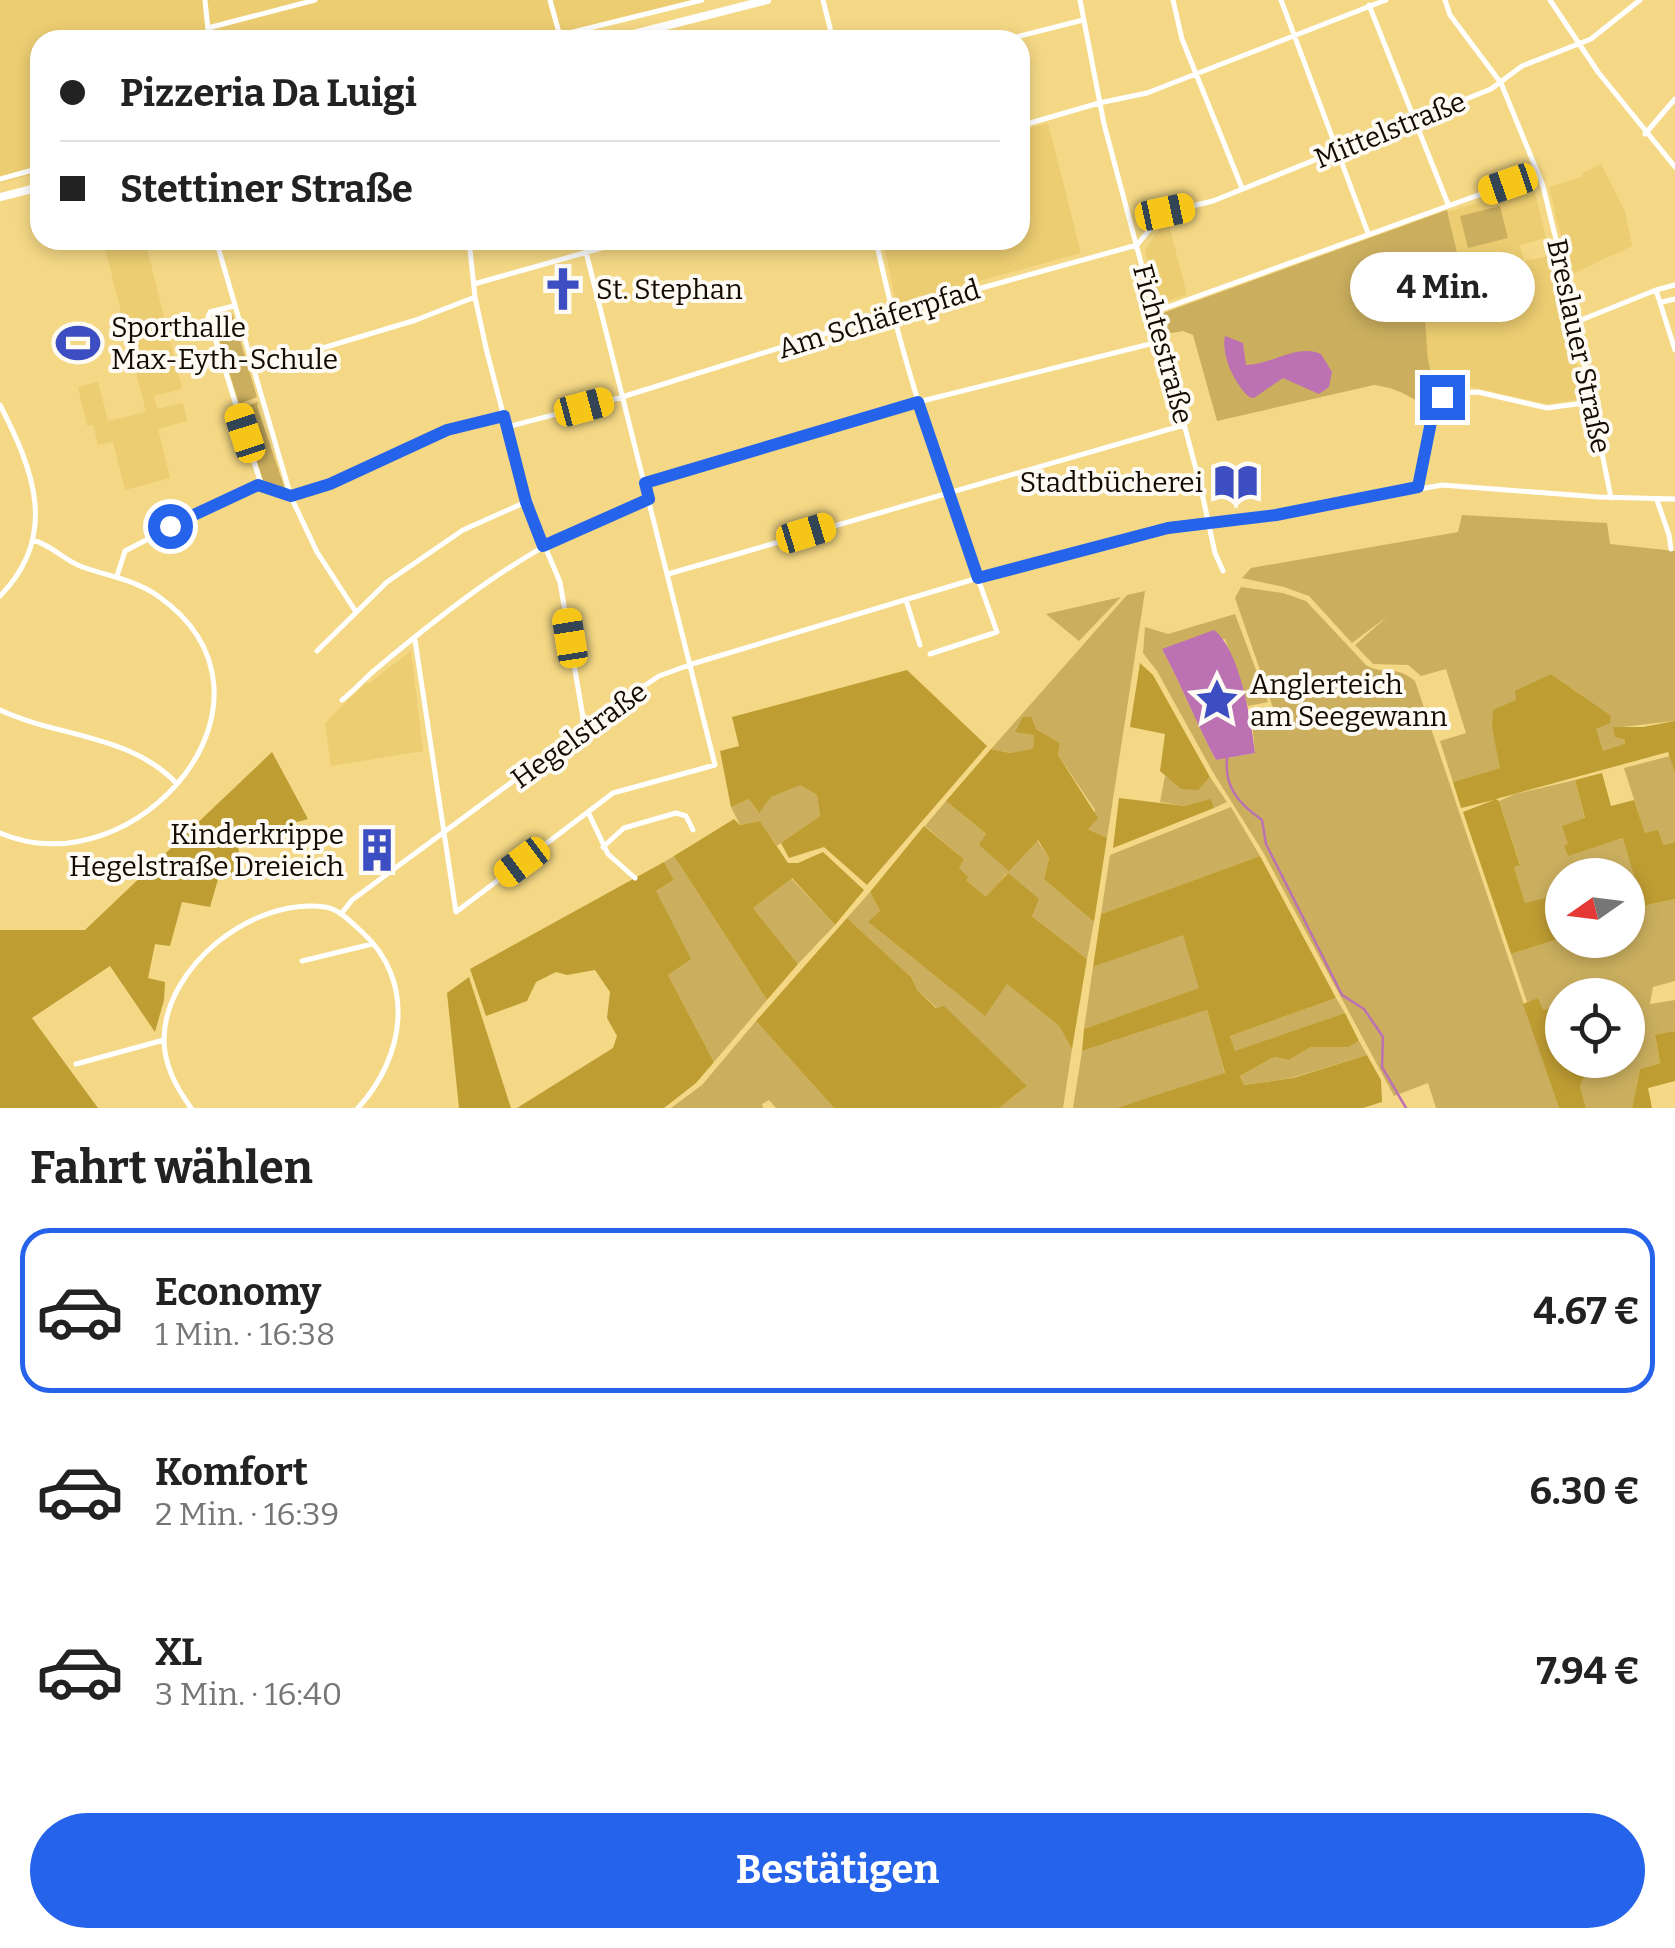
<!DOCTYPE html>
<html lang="de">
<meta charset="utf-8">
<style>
body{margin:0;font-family:Bitter,serif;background:#f6f6f6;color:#222;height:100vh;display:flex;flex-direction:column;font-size:38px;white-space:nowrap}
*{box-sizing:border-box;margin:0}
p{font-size:32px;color:#767676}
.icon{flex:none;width:55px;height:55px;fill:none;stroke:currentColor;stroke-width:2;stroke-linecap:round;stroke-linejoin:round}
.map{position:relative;height:1108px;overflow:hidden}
.details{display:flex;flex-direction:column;background:#fff;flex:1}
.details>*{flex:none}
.guide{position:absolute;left:30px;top:30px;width:1000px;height:220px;border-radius:30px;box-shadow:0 5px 15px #0003;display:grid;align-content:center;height:220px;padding:0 30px;background:#fff}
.needle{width:65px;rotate:256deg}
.fabs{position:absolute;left:1545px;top:858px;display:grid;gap:20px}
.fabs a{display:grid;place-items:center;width:100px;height:100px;border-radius:50%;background:#fff;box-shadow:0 5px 15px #0003;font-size:50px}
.end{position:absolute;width:45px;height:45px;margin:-22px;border:12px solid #2563eb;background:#fff;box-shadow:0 0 0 5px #fff}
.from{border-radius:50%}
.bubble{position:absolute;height:70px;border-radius:35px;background:#fff;box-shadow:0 5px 15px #0003;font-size:32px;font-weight:700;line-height:70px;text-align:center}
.car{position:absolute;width:30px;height:60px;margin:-30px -15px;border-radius:12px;box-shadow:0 0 8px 2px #0007;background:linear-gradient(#f5c518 24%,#345 0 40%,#f5c518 0 76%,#345 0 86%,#f5c518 0)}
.guide b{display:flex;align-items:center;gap:35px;height:95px;font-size:38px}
.guide b+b{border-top:2px solid #e0e0e0}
.guide i{width:25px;height:25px;background:#222}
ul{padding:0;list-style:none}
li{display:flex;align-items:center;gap:30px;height:165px;margin:0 20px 15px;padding:0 10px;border:5px solid transparent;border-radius:30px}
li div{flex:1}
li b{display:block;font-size:38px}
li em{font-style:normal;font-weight:700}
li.active{border-color:#2563eb}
li>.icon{width:90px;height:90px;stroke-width:1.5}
h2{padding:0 30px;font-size:45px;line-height:120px}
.cta{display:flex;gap:20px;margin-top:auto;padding:20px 30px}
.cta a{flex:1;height:115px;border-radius:60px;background:#2563eb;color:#fff;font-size:40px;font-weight:700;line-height:115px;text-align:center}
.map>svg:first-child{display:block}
</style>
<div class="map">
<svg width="1675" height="1108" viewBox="0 0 1675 1108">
<rect width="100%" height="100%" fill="#f4d885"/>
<path fill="#eccd72" d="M0,0H704L556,40H40V173L0,183Z
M1048,123L1081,253L896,304L883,240H1020V131Z
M1601,164L1625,211L1632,246L1570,275L1549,187L1582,177V173Z
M1530,186L1534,189L1546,238L1520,245L1524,261L1551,256L1584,393L1578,400L1546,404L1471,387H1456L1437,395L1428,360L1424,305L1460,261L1448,212Z
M1167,217L1187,295L1159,304L1145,250Z
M103,240H145L182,389L154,396L157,409L183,403L187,421L158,429L170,478L125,490L113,442L98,445L93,425L87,426L78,387L98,382L108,421L146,412Z
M411,651L423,751L331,766L325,723L366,682L368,684Z"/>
<path fill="#cbaf5f" d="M1500,206L1508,238L1468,248L1460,216Z
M1447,210L1459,260L1424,305L1428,360L1437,396L1430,409C1408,396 1401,389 1374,385L1217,421L1193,335L1183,331L1165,334L1160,314Z
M232,313L257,397L239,404L212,316Z
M258,402L257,406L285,489L263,480L240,408Z
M1462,515L1607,523L1610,544L1675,551V721L1613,728L1624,738L1625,745L1602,752L1581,695L1551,674L1517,700L1492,728L1501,768L1453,782L1440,741L1466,733L1446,669L1421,676L1408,665L1373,664L1355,645L1388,616L1352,643L1309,596L1284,587L1242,578L1251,568L1458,532Z
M1241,587L1283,593L1306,601L1366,665C1384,676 1396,664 1415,681L1559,1108H1436L1428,1083L1394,1096L1263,852L1214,774L1157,671L1143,653L1145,627L1168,634L1235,614L1268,702L1248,706L1225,639L1162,649C1182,686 1196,723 1216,760L1255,753L1252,724L1275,713L1235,598Z
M1145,591L1107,838L1088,829L1095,810L1058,755L1060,743L1036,729L1016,732L1035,735L1033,750L1010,753L991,749L1127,595Z
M1121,597L1079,641L1046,614Z
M1670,756L1675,773V842L1663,845L1645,834L1624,768Z
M1165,776L1197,790L1210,777L1227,802L1214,808L1211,800L1185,806L1160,802Z
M1575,780L1585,819L1568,844L1567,855L1624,838L1643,906L1675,899V981L1653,987L1650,1004L1675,1000V1031L1655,1036L1660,1063L1640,1069L1632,1108H1586L1580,1086L1592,1060H1628V995H1562V1007L1543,1011L1538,999L1527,1002L1511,954L1562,938L1628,940V875H1562V913L1554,915L1549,897L1525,904L1514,867L1520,864L1499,801L1515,794Z
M799,784L817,795L820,816L777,846L760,821L740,825L731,807L749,799L758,812L771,797Z
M946,801L987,835L1037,840L1049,858L1044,879L1094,922L1087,959L1031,915L1007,873L987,898L965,879L958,868L964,859L925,826Z
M1231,807L1260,856L1101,914L1110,855Z
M674,856L767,1000L714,1062L668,975L656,891L674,880L664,862Z
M791,878L835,925L798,964L753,908Z
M870,892L880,911L869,923L984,1015L1006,983L1059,1026L1072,1049L1063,1108H999L1026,1087L918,991L911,977L847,918Z
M1183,934L1200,988L1084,1029L1093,967Z
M1336,998L1345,1013L1235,1052L1230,1036Z
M1207,1010L1225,1074L1116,1108H1073L1082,1051Z
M756,1021L834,1108H776L769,1100L762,1104L763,1108H671L702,1085Z
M1359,1041L1367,1055L1291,1078L1244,1085L1240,1076L1274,1057L1289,1060L1311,1047H1349Z"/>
<path fill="#be9d33" d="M1140,663L1153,675L1210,777L1198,790L1181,789L1160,771L1165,734L1130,727Z
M907,670L987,746L867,885L824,847L789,858L781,843L820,816L817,795L800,785L771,797L759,813L749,799L731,807L720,751L739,746L732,717Z
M1551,674L1611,716L1610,723L1596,729L1603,751L1625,744L1624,739L1615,737L1613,727H1643L1675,721V773L1668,752L1496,799L1499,801L1520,865L1514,867L1525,903L1549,897L1554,915L1562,913V938L1511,954L1463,812L1494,800L1461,808L1453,782L1500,768L1492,728L1493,710L1516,700L1515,691Z
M1023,717H1031L1036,729L1060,743L1058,755L1098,818L1088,829L1107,838L1094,922L1044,879L1049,858L1038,840L1009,871L979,845L986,834L946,801L991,749L1010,753L1033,749L1034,735L1015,732Z
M272,752L308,819L236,839L245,878L219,876L210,907L182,902L170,946L155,944L148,978L165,982L164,1000L155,1032L110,966L32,1018L98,1108H0V930H85Z
M1602,773L1611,806L1634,800L1645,833L1658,830L1663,845L1675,842V899L1643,906L1623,838L1568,856L1564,846L1568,844L1562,826L1585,818L1575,780Z
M1119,798L1185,806L1211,799L1214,808L1113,848Z
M734,819L740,825L760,821L788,863H798L823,852L864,890L835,925L792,878L753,908L798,964L767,1000L674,856Z
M924,826L964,859L959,868L968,877L966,880L986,897L1008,873L1039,899L1032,916L1087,959L1072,1049L1059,1026L1007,984L985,1016L868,922L880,911L870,892Z
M1260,856L1336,998L1230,1036L1235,1051L1345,1013L1359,1041L1349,1047H1311L1289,1060L1274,1057L1240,1076L1244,1085L1293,1078L1367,1055L1381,1080L1382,1102L1363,1108H1116L1225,1073L1207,1010L1082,1051L1084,1029L1199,988L1183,935L1093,967L1101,914Z
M664,862L674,880L656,891L691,959L668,975L714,1062L696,1083L664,1108H517L613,1048L617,1036L607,1018L610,992L595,970L567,975L556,972L536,982L527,1001L486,1016L470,969Z
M847,918L911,977L918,991L936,1008L944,1006L1027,1086L999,1108H834L756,1021Z
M469,977L511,1108H459L447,993Z
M1538,998L1543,1010L1562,1007V1060H1592L1580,1086L1586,1108H1559L1523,1004Z
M1675,1031V1081L1648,1088L1652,1108H1632L1640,1069L1660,1063L1655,1035Z"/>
<path fill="#bb71b2" d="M1225,336L1243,343L1246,365C1271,365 1298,343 1321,354L1332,372L1329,387L1319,394L1283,378L1254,398L1249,397C1234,383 1221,355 1225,336Z
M1214,630C1240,650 1251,720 1255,753L1216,760C1196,723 1182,686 1162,649Z"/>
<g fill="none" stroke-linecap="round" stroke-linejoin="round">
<path stroke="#bb71b2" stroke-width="2.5" d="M1227,758C1224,787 1239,804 1262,820L1266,844L1342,995L1364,1009L1383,1037L1382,1067L1406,1108"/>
<path stroke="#fff" stroke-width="5" d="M205,0L209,40
M550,0L561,40
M823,0L833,40
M1080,0L1104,124L1200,484L1215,553L1223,571
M1173,0L1182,39L1242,188
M1281,0L1368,233
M1445,0L1450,15L1501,83L1543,186L1576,322L1611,498
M1550,0L1598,72L1675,167
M1369,5L1448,204
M208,28L315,0
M541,40L702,0
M1004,40L1083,20
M1020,126L1099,103L1147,93L1386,0
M1645,134L1675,99
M0,179L40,168
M216,240L291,497L317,552L356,612
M469,240L475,297L486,348L526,502L560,582L585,729
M876,240C904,375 951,503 997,632L930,654
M474,284L630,240
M1675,285L1656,290L1675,350
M1662,302L1675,299
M234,306L210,312L208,316L261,484
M1154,312L1537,174
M1576,322L1656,290
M253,369L416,320L475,297
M0,405C34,471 59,536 0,596
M507,427L622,397L891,313L1137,245L1163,213L1213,201L1491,89L1522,66L1591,39L1640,0
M645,483L918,402L1162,341
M1418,487L1434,407L1447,394L1478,392L1547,408L1591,402
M292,496L330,484L443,431L503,415
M1657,500L1669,535L1671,549
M668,574L1184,425
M117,576L125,551L243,490L261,484L291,497
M906,600L920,645
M415,640L456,912L613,793L715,765L583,240
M317,651L387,582L463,530L526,502
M342,700C354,691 364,679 376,669C458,600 545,533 649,499
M0,710C58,737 132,735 177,784
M588,812L608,854L635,878
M0,833C137,891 303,698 158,596C134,579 106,576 80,566C63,559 51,545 33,540
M603,847L624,828L676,813L686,816L693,830
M341,914L352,900L623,700L659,676L692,664L978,578L1176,527L1276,515L1442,485L1599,497L1675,499
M302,961L372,944
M76,1064L164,1040
M191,1108C176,1087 164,1065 164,1039C165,966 253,897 325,907C339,909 351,922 362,932C416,981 405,1057 358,1108"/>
<path stroke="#fff" stroke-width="8" d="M610,40L767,0
M0,197L40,187"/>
</g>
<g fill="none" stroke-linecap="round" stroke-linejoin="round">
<path stroke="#2563eb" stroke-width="12" d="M170,526L258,485L291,496L330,484L447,430L504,416L526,502L543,546L649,499L645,483L918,402L978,578L1168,528L1276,515L1418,487L1433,412L1442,397"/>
</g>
<defs>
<g id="church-bare" transform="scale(3.45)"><path d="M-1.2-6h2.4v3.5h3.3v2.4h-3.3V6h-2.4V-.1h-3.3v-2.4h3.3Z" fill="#3c4ec2" stroke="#fdfbf3" stroke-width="2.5" paint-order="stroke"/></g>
<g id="stadium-bare" transform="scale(3.45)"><path d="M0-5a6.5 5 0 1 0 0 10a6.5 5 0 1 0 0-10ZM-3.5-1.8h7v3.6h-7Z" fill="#3c4ec2" stroke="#fdfbf3" stroke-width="2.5" paint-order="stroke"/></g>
<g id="library-bare" transform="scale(3.45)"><path d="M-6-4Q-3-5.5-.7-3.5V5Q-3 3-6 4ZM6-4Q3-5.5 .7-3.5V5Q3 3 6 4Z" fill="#3c4ec2" stroke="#fdfbf3" stroke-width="2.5" paint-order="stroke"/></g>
<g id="sight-bare" transform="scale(3.45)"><path d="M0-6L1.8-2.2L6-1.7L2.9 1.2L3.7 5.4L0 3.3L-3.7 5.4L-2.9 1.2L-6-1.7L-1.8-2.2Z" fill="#3c4ec2" stroke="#fdfbf3" stroke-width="2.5" paint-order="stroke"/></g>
<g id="building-bare" transform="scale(3.45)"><path d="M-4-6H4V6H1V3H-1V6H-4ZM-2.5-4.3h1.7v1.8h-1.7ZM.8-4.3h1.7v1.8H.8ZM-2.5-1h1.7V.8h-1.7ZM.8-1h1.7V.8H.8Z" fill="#3c4ec2" stroke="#fdfbf3" stroke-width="2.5" paint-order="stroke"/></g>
</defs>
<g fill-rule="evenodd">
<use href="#church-bare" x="563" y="289"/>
<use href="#stadium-bare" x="78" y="343"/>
<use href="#library-bare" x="1236" y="482"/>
<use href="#sight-bare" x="1217" y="700"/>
<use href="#building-bare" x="377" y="850"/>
</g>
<g text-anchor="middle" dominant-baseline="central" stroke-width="8" stroke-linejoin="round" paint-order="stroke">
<g font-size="28" fill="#130b00" stroke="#fdfbf3">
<text transform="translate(1390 130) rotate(-22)">Mittelstraße</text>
<text transform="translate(879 319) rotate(-17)">Am Schäferpfad</text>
<text transform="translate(1163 344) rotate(75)">Fichtestraße</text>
<text transform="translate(1579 346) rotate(78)">Breslauer Straße</text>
<text transform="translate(579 735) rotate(-36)">Hegelstraße</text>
</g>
<g font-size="28" fill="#130b00" stroke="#fdfbf3" text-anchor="start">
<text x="596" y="289">St. Stephan</text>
<text x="111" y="327">Sporthalle<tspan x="111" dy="32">Max-Eyth-Schule</tspan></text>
<text x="1203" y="482" text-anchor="end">Stadtbücherei</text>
<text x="1250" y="684">Anglerteich<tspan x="1250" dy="32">am Seegewann</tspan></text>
<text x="344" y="834" text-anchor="end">Kinderkrippe<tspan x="344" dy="32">Hegelstraße Dreieich</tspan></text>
</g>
</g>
</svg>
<div class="fabs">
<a><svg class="needle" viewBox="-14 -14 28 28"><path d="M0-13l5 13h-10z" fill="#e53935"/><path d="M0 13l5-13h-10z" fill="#767676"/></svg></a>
<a><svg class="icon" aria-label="locate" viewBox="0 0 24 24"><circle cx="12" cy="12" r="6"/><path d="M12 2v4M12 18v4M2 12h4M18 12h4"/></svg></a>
</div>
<i class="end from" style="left:170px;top:526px"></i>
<i class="end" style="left:1442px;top:397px"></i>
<div class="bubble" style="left:1350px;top:252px;width:185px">4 Min.</div>
<i class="car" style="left:1508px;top:184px;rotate:251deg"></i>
<i class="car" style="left:1165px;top:212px;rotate:78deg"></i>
<i class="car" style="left:584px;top:407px;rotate:75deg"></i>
<i class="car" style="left:245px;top:433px;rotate:342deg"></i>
<i class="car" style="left:806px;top:533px;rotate:73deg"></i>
<i class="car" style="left:570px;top:638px;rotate:351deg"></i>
<i class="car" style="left:522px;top:862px;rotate:233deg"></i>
<div class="guide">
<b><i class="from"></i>Pizzeria Da Luigi</b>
<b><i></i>Stettiner Straße</b>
</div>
</div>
<section class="details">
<h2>Fahrt wählen</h2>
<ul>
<li class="active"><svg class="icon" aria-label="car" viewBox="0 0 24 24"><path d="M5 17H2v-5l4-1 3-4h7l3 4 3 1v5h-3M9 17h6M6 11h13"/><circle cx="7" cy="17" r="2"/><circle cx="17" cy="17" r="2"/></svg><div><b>Economy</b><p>1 Min. · 16:38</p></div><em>4.67 €</em></li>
<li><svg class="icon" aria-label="car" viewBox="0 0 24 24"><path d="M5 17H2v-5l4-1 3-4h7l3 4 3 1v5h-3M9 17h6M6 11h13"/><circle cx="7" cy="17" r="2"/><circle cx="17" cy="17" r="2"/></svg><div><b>Komfort</b><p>2 Min. · 16:39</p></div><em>6.30 €</em></li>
<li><svg class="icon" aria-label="car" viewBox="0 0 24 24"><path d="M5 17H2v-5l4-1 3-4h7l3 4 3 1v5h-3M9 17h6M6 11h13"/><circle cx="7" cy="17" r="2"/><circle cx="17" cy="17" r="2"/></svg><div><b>XL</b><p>3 Min. · 16:40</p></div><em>7.94 €</em></li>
</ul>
<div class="cta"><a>Bestätigen</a></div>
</section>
